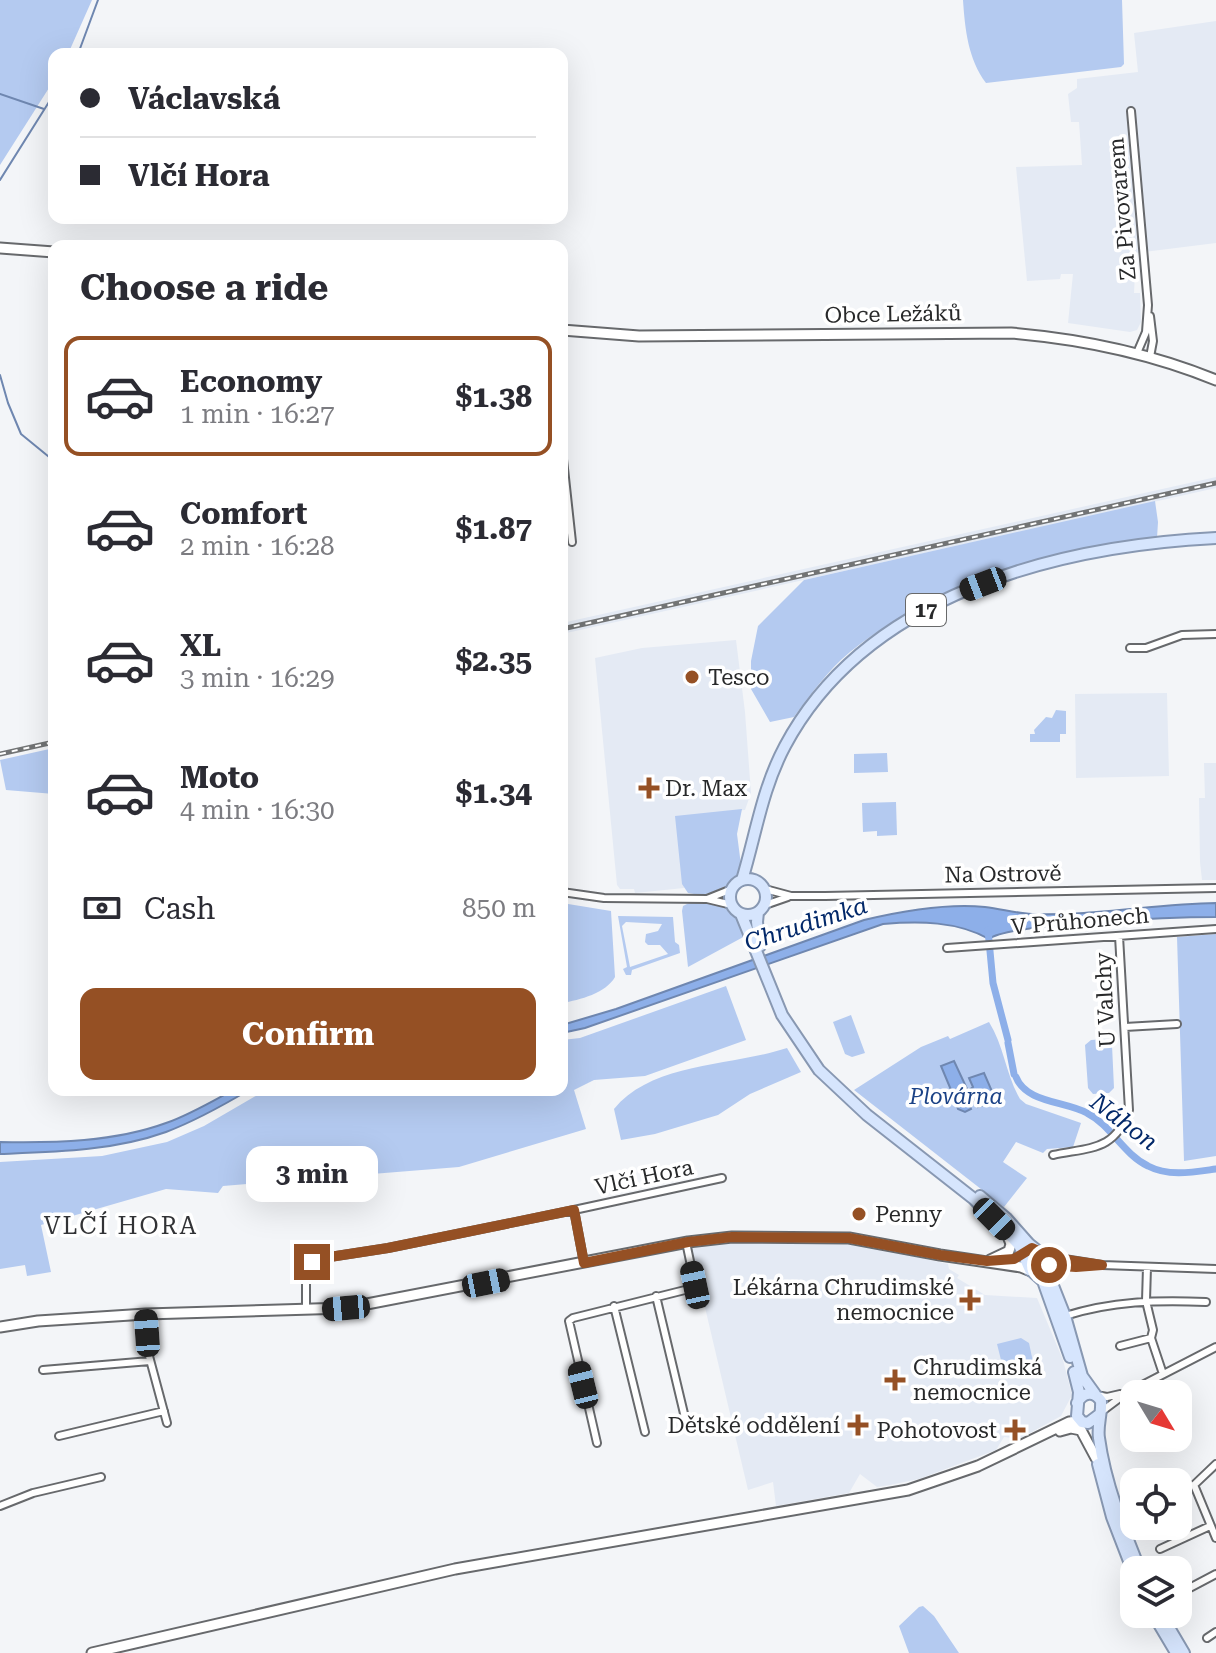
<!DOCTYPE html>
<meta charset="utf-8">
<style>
body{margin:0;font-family:"Roboto Serif",serif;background:#f2f2f3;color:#2b2b33;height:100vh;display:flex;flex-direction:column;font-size:30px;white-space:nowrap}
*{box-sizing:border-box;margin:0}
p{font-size:26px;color:#7c7c81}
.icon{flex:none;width:44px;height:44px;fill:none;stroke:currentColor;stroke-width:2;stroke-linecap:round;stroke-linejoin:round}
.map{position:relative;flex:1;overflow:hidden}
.details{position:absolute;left:48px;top:240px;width:520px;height:856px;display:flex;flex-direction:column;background:#fff;border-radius:16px;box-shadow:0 8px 32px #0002}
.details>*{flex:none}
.top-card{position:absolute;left:48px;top:48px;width:520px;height:176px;border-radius:16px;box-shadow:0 8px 32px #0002;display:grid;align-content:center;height:176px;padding:0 32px;background:#fff}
.needle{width:52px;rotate:128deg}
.tools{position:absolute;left:1120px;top:1380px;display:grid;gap:16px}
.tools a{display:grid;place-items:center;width:72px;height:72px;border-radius:16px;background:#fff;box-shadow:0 8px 32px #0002;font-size:40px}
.end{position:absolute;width:36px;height:36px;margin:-18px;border:10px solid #955024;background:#fff;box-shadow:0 0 0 4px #fff}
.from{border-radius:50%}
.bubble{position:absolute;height:56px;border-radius:16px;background:#fff;box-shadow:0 8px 32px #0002;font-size:26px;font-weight:700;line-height:56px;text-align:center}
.car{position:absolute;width:24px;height:48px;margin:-24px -12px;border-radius:10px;box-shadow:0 0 6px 2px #0007;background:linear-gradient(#222 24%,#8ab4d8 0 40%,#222 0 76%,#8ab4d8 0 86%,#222 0)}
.top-card b{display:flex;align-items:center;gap:28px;height:76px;font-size:30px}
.top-card b+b{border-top:2px solid #e1e1e2}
.top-card i{width:20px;height:20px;background:#2b2b33}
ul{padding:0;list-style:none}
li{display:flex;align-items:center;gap:24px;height:120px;margin:0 16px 12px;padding:0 16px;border:4px solid transparent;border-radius:16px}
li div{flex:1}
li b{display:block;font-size:30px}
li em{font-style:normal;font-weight:700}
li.active{border-color:#955024}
li>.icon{width:72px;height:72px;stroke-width:1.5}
h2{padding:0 32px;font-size:36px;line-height:96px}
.pay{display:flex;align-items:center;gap:20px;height:88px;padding:0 32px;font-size:30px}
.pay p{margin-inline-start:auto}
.action{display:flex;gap:16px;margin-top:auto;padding:16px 32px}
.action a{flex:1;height:92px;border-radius:16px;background:#955024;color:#fff;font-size:32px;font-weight:700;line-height:92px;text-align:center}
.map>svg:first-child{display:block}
</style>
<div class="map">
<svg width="1216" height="1653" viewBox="0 0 1216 1653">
<rect width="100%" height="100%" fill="#f3f5f8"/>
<path fill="#e4eaf4" d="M1216,21V243L1136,253L1134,293H1140L1141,322L1137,330L1130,332L1068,323L1073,274H1061L1060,279L1027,281L1016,167L1082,165L1079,122H1071L1068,94L1077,88V79L1138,72L1134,33Z
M1216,477V488L562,634V623Z
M736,640L745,712L751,793L745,810L719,812L684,888L635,893L634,889H620L617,885L595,658L642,648Z
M1167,693L1169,776L1076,778L1075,694Z
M1204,763H1216V880H1202L1200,862L1199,798H1205Z
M732,1242L843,1244L871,1247L948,1264L949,1269L959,1275L957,1278L985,1295L1037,1298L1063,1360L1072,1395L1061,1416L1019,1439L1004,1437L996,1450L919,1479L890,1485L877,1487L860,1474L849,1493L776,1506L773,1482L748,1490L691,1248Z"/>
<path fill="#b4caf0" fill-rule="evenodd" d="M0,0H92L68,54H54V80L0,165Z
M963,0H1122L1124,64L1121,67L986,83C968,59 965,29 963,0Z
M1155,501L1158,522L1157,538C1044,552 940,581 850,652C828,670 811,694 794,717L770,722L751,689V661L758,626L804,580Z
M1056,710L1066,711V734H1060V742H1030V734H1035L1034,730L1046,717L1052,718Z
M54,748V794L6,790L0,760Z
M887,753L888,772L854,773V754Z
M896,802L897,835L877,836V831L863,832L862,803Z
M742,809L737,834L741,865L743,866C734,888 712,898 688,893L682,884L675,816Z
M562,903L611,911L615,977C606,993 580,1000 562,1003Z
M689,903C721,903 733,903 747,935L688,967L682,911L683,906Z
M618,916L673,917L675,942L679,945L680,953L632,970L631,975H626L623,969L627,967ZM626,922L662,924L658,931L646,934L645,942L648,945H660L668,954L630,967L622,926Z
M1216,934V1156L1184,1161L1177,937Z
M726,986L746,1040L645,1076L594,1080L574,1090L586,1129L459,1167L223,1186L218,1193L166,1189L41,1225L51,1272L27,1276L25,1265L0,1269V1162L102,1156L167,1142L204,1126L266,1090H562V1040L580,1038Z
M851,1015L865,1053L852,1057L845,1054L833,1022Z
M989,1022C1004,1046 1006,1075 1020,1099L1026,1104L1081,1123L1073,1147L1047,1149L1043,1153L1016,1142L1003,1162L1027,1178L1004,1207L854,1090L921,1047L948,1036L950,1039Z
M1105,1039L1112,1045L1114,1088L1109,1093L1093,1094L1088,1088L1085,1045L1091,1040Z
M787,1048L801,1072L750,1094L718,1115L655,1134L621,1140L614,1109C652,1062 733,1066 787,1048Z
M1021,1338L1029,1343L1033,1362L1003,1368L997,1344Z
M923,1606L934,1616L959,1653H909L899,1626L919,1607Z"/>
<path fill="#8dafe9" stroke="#6f87b0" stroke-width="2" d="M1216,903V917C1181,917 1009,923 989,939C957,921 919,921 883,924L585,1028L562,1033V1025L616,1009L864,920C902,911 946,903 985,907C1002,909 1015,913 1032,914C1094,916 1155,904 1216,903Z
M954,1061L968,1091L973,1087L969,1078L984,1073L994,1096L992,1102L978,1107L975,1100L969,1104L971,1109L965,1112L958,1109L953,1095L955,1090H951L941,1066Z
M233,1090H249C222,1106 195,1121 166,1132C113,1151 55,1152 0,1154V1142C55,1143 114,1142 166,1123C189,1115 211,1102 233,1090Z"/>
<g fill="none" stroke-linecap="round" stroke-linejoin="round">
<path stroke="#6f87b0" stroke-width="2" d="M78,54L98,0
M0,94L44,109
M0,180L54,94
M0,375L8,403L21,434L54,461"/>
<path stroke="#8dafe9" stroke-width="7" d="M988,930L993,983L1008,1040
M1008,1043L1014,1074
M1016,1077C1026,1103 1065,1101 1087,1113C1111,1125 1123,1154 1148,1166C1169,1177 1194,1172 1216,1169"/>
<g stroke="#67696c" stroke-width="10">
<path id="street" d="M1131,111L1148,305L1146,332L1137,353
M1150,357L1153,341L1150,316
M562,450L572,542
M1130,648H1146L1182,635L1216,634
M765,889L791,896H825L1216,888
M562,892L604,898L707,899L732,905
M707,899L732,889
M765,905L788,897
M947,948L1216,929
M1125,1027L1177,1024
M1053,1155C1091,1147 1115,1151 1129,1110L1119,936
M574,1210L722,1178
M1045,1254L1058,1258L1102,1265L1216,1269
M1046,1266L1094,1265
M1147,1267L1146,1301L1153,1330L1151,1338
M656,1296L686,1422
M614,1306L645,1432
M306,1310V1273L317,1259L388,1248L574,1210L584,1263
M146,1314L149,1356L167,1423
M1065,1316C1112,1301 1157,1300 1206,1302
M1120,1346L1151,1338L1163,1374
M43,1370L150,1361
M1096,1395L1107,1397L1120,1394
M1101,1412L1125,1394L1216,1347
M59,1436L164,1411
M597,1443L569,1321L573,1318L693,1288L695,1285L686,1242
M1194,1485L1216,1538
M1178,1488L1194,1485L1216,1464
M0,1506L33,1493L101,1477
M1160,1549L1210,1526
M1182,1592L1216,1574
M1207,1638L1216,1632"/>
</g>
<g stroke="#67696c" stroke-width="13">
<path id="secondary" d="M0,248L54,252
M562,330L639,336L1011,333C1082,339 1150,353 1216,380
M990,1260L1009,1251L1011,1244L1008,1236
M0,1327L38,1321L146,1314L346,1308L688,1242L732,1237L849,1238L940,1255L1021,1267L1031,1271
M1060,1431L1071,1428L1081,1430L1096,1458
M92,1653L455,1569L908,1490L978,1466L1069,1422L1081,1421"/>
</g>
<g stroke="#8898b2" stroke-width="14">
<path id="primary" d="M730 897a18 18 0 1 1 36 0a18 18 0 1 1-36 0Z
M742,880C756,834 762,789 785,746C866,594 1057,546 1216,538
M758,912L757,922L760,946
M741,914L782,1015L819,1070L867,1115L974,1199L1019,1245L1030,1270L1038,1273L1046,1266
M980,1196L1006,1218L1029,1244L1044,1256L1048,1273L1065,1316L1082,1376L1095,1394
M1033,1272L1043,1281L1070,1357
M1074,1372L1079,1392L1077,1416L1082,1422L1088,1423L1100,1414
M1077,1403C1083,1392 1094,1390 1101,1401C1102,1414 1097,1426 1099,1438C1105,1483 1123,1528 1140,1570
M1098,1464L1112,1517L1134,1574
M1153,1614L1175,1651
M1161,1614L1184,1653"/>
</g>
<use href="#street" stroke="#fff" stroke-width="6"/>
<use href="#secondary" stroke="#fff" stroke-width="9"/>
<use href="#primary" stroke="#d6e5fd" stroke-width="10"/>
<g stroke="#727475" stroke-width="5">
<path id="rail" d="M562,629L1216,483
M0,754L54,742"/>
</g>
<use href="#rail" stroke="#fff" stroke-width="2" stroke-dasharray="6" stroke-linecap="butt"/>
</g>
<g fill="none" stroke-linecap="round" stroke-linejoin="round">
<path stroke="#955024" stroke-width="10" d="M312,1262L323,1258L388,1248L574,1210L584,1263L688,1242L732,1237L849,1238L940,1255L987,1261L1014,1259L1032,1248L1054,1258L1102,1265L1076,1267L1049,1265"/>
</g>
<g fill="#955024" stroke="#fff" stroke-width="3">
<circle cx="692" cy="677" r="8"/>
<path d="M645 776h8v8h8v8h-8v8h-8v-8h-8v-8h8z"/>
<circle cx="859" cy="1214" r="8"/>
<path d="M966 1288h8v8h8v8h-8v8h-8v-8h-8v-8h8z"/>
<path d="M891 1368h8v8h8v8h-8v8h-8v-8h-8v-8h8z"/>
<path d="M854 1413h8v8h8v8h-8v8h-8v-8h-8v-8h8z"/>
<path d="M1011 1418h8v8h8v8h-8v8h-8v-8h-8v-8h8z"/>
</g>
<g text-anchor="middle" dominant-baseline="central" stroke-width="7" stroke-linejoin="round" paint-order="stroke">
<rect fill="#fff" stroke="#68696a" stroke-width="2" x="906" y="594" width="40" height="32" rx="6"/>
<g font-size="20" font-weight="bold" fill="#28292a">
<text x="926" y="610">17</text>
</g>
<g font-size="22" fill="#28292a" stroke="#fff">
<text transform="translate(1122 209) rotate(-95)">Za Pivovarem</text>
<text transform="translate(893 314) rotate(-1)">Obce Ležáků</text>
<text transform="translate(1003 874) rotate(-1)">Na Ostrově</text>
<text transform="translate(1080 921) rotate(-5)">V Průhonech</text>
<text transform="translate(1105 1000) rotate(-93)">U Valchy</text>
<text transform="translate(644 1177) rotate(-12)">Vlčí Hora</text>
</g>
<g font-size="22" fill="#28292a" stroke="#fff" text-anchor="start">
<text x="708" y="677">Tesco</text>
<text x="665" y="788">Dr. Max</text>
<text x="875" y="1214">Penny</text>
<text x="954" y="1287" text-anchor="end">Lékárna Chrudimské<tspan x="954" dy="25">nemocnice</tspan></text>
<text x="913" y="1367">Chrudimská<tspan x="913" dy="25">nemocnice</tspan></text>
<text x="840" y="1425" text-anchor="end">Dětské oddělení</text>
<text x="997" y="1430" text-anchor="end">Pohotovost</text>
</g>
<g font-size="22" font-style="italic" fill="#1b4286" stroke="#fff">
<text x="956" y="1096">Plovárna</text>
</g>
<g font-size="24" font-style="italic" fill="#022869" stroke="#fff">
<text transform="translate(806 924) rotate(-18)">Chrudimka</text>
<text transform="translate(1124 1122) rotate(37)">Náhon</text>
</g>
<g font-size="24" letter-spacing="2" fill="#323336" stroke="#fff">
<text x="121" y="1226">VLČÍ HORA</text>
</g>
</g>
</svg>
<div class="tools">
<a><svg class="needle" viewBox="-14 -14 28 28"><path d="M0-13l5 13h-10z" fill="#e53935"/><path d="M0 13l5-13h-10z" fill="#7c7c81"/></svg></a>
<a><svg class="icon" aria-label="locate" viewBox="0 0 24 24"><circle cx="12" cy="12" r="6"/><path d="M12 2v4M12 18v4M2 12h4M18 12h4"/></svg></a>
<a><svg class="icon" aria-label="layers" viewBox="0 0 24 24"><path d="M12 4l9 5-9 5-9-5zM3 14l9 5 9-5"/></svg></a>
</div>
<i class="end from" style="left:1049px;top:1265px"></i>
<i class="end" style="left:312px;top:1262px"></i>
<div class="bubble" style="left:246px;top:1146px;width:132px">3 min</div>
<i class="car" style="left:983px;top:584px;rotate:249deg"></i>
<i class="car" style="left:994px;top:1219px;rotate:135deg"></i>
<i class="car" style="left:486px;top:1283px;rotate:79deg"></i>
<i class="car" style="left:695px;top:1285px;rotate:348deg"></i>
<i class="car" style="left:346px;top:1308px;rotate:265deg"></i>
<i class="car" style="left:147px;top:1333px;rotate:356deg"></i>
<i class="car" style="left:583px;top:1385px;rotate:346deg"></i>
<div class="top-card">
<b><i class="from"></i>Václavská</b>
<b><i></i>Vlčí Hora</b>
</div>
<section class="details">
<h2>Choose a ride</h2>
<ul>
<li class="active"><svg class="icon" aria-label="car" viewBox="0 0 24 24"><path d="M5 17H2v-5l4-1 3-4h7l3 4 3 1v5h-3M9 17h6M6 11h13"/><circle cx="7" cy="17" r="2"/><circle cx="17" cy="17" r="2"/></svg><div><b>Economy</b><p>1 min · 16:27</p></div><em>$1.38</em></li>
<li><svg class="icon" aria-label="car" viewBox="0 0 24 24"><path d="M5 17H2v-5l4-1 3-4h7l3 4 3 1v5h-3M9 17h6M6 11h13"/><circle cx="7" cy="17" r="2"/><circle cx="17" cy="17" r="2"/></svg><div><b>Comfort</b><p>2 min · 16:28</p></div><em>$1.87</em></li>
<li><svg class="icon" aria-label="car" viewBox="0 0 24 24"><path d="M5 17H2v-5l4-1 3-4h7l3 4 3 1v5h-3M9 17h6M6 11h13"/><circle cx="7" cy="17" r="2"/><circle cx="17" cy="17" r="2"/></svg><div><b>XL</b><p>3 min · 16:29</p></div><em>$2.35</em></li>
<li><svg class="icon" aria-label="car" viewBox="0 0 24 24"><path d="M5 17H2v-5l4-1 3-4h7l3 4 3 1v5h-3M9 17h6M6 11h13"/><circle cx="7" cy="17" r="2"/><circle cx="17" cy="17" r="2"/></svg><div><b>Moto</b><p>4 min · 16:30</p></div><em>$1.34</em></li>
</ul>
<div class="pay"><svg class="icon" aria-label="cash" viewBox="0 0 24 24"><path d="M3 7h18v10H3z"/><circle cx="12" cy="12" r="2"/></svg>Cash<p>850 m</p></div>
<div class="action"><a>Confirm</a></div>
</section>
</div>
